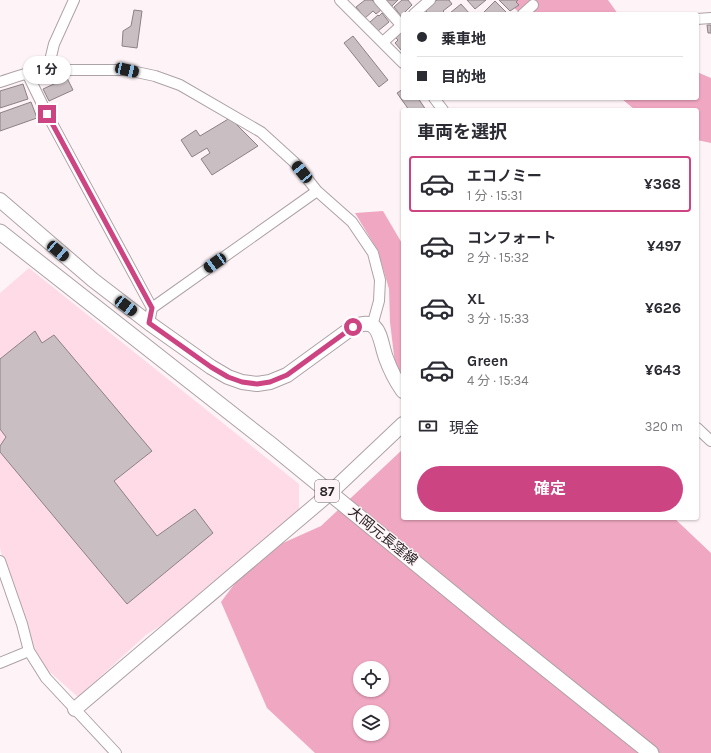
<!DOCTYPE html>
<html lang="ja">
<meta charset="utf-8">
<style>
body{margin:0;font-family:Karla,"Noto Sans JP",sans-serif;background:#f2f2f3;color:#2b2b33;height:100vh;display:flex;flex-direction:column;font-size:15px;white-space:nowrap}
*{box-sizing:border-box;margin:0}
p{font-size:13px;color:#7c7c81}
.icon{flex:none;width:22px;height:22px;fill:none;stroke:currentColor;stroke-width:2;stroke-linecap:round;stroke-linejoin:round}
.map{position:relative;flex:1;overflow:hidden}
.details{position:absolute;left:401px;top:108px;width:298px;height:412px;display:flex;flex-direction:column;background:#fff;border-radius:4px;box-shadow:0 1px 3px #0004}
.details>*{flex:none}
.top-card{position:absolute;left:401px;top:12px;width:298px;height:88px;border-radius:4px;box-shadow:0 1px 3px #0004;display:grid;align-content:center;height:88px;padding:0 16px;background:#fff}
.buttons{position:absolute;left:353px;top:661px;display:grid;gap:8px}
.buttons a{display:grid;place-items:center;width:36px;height:36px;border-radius:50%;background:#fff;box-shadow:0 1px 3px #0004;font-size:20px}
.end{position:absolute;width:18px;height:18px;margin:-9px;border:5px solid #cc4482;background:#fff;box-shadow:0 0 0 2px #fff}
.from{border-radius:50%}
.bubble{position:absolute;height:28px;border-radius:14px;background:#fff;box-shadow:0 1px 3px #0004;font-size:13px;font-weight:700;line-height:28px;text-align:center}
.car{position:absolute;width:12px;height:24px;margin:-12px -6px;border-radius:5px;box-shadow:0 0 3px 1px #0007;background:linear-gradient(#222 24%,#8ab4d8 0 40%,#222 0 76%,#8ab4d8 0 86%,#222 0)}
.top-card b{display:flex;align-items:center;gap:14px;height:38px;font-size:15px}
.top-card b+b{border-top:1px solid #e1e1e2}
.top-card i{width:10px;height:10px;background:#2b2b33}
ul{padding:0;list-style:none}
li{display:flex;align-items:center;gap:12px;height:56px;margin:0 8px 6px;padding:0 8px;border:2px solid transparent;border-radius:4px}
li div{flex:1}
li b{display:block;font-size:15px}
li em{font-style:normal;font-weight:700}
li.on{border-color:#cc4482}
li>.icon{width:36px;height:36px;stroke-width:1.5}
h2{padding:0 16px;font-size:18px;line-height:48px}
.pay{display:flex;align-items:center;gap:10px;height:44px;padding:0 16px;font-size:15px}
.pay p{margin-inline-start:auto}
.action{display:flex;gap:8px;margin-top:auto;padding:8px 16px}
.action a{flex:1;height:46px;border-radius:24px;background:#cc4482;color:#fff;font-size:16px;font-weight:700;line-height:46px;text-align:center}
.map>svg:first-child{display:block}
</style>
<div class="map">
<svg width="711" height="753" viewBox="0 0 711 753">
<rect width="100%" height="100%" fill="#fef4f7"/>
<path fill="#fedbe7" d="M29,268L299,484V511L210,594L146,635L78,697L34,658L11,592L0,548V293Z"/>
<path fill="#f0a7c1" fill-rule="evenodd" d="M505,0H608L618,14H521Z
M697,72L711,78V143L697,140V110H635L621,98H697Z
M383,211L403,245V375L395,364L390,322L389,289L378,251L355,213Z
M403,449V518H674L711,553V753H315L267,708L221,602L256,555L321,526ZM360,668H382V690H360ZM360,712H382V734H360Z"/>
<path fill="#c9bec1" stroke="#8c8185" d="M365,0H372L381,10L376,14L373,11L365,18L356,7Z
M386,0H398L392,6Z
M402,0H408L412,5L401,16L394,7Z
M437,0H449L452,4L443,11L445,13L443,14H429L425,10Z
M467,0H486L475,9Z
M499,0H518L516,2L519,5L510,11Z
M495,1L507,13L506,14L483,13Z
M461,4L470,14H450V13Z
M134,10L142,11L137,48L122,46L123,31L131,26Z
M382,13L389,22L378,31L370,22L378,15L379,16Z
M707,25H711V33H708Z
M403,30V49L401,50L395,43L398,40L395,37Z
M353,36L388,80L379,87L344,43Z
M67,78L73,90L49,101L43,89Z
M23,84L28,99L0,108V91Z
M403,89V98H418L426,110H409L397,93Z
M31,102L37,118L0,131V113Z
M230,118L258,146L212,175L201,159L210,153L207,148L192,157L181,140L196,130L200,136Z
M35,331L42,343L54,335L152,451L114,481L157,536L195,509L213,533L127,604L0,452V446L6,437L0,429V359Z"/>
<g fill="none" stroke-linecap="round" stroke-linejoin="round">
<g stroke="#ada2a6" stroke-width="12">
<path id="street" d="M340,0L403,63
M379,0L402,26
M414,14L430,0
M523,14L533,5
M697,19L711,18
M383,42L403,24
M48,69L54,44L74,0
M27,73L47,114L152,308L149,323
M0,82C19,76 38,68 58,70H127L155,76L180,85L261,132L294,162L317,191L352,222L373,253L380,280L379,301L372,326
M434,98L443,110
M152,308L317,191
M697,428L711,441
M0,561L22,624L29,651L46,678L116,753
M0,663L29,651"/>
</g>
<g stroke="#ada2a6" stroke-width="16">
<path id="secondary" d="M0,200L93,280L149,323L211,367L228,377L242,382L257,384L270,382L287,375L353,327C381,315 379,339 386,358C390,369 396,381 403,391
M75,709L330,493L403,424"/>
</g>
<g stroke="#ada2a6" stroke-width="17">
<path id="primary" d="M0,232L270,444L501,633L651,753"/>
</g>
<use href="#street" stroke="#fff" stroke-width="10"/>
<use href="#secondary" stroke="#fff" stroke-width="14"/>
<use href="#primary" stroke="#fff" stroke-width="15"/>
</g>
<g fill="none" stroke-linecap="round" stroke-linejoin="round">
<path stroke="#cc4482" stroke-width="5" d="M47,114L152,308L149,323L211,367L228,377L242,382L257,384L270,382L287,375L353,327"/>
</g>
<g text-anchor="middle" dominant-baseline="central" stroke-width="3" stroke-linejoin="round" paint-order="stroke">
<rect fill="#fef4f7" stroke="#696265" stroke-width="1" x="315" y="480" width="24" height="22" rx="3"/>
<g font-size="13" font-weight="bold" fill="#292426">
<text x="327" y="491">87</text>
</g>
<g font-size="14" fill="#292426" stroke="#fef4f7">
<text transform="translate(383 536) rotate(39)">大岡元長窪線</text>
</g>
</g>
</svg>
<div class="buttons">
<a><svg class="icon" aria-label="locate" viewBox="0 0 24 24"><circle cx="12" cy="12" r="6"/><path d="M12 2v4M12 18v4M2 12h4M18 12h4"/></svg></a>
<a><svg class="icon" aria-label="layers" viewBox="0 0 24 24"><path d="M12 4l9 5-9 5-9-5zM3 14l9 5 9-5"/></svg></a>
</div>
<i class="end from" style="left:353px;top:327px"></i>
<i class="end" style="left:47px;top:114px"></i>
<div class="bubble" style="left:23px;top:56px;width:48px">1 分</div>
<i class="car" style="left:127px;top:70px;rotate:103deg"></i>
<i class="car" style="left:302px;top:172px;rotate:321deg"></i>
<i class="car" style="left:58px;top:251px;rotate:130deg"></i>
<i class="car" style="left:215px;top:263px;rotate:235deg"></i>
<i class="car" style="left:126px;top:306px;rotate:127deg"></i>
<div class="top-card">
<b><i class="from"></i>乗車地</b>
<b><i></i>目的地</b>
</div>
<section class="details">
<h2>車両を選択</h2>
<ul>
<li class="on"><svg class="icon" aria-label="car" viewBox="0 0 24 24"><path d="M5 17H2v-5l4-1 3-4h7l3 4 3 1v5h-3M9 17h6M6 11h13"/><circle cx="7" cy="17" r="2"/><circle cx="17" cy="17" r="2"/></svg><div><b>エコノミー</b><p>1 分 · 15:31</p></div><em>¥368</em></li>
<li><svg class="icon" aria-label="car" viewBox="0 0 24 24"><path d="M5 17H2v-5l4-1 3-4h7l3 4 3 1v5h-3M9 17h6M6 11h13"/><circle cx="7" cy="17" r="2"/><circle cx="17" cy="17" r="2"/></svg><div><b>コンフォート</b><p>2 分 · 15:32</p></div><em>¥497</em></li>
<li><svg class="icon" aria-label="car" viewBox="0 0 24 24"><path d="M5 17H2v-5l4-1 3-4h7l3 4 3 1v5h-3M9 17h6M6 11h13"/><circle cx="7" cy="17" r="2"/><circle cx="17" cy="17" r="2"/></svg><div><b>XL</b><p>3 分 · 15:33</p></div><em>¥626</em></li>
<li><svg class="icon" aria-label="car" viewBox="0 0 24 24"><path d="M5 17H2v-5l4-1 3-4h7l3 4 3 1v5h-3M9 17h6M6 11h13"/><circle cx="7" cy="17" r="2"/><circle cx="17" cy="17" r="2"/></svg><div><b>Green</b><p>4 分 · 15:34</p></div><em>¥643</em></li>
</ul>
<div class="pay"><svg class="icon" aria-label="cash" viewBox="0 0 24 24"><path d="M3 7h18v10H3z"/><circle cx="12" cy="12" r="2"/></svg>現金<p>320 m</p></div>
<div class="action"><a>確定</a></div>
</section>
</div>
